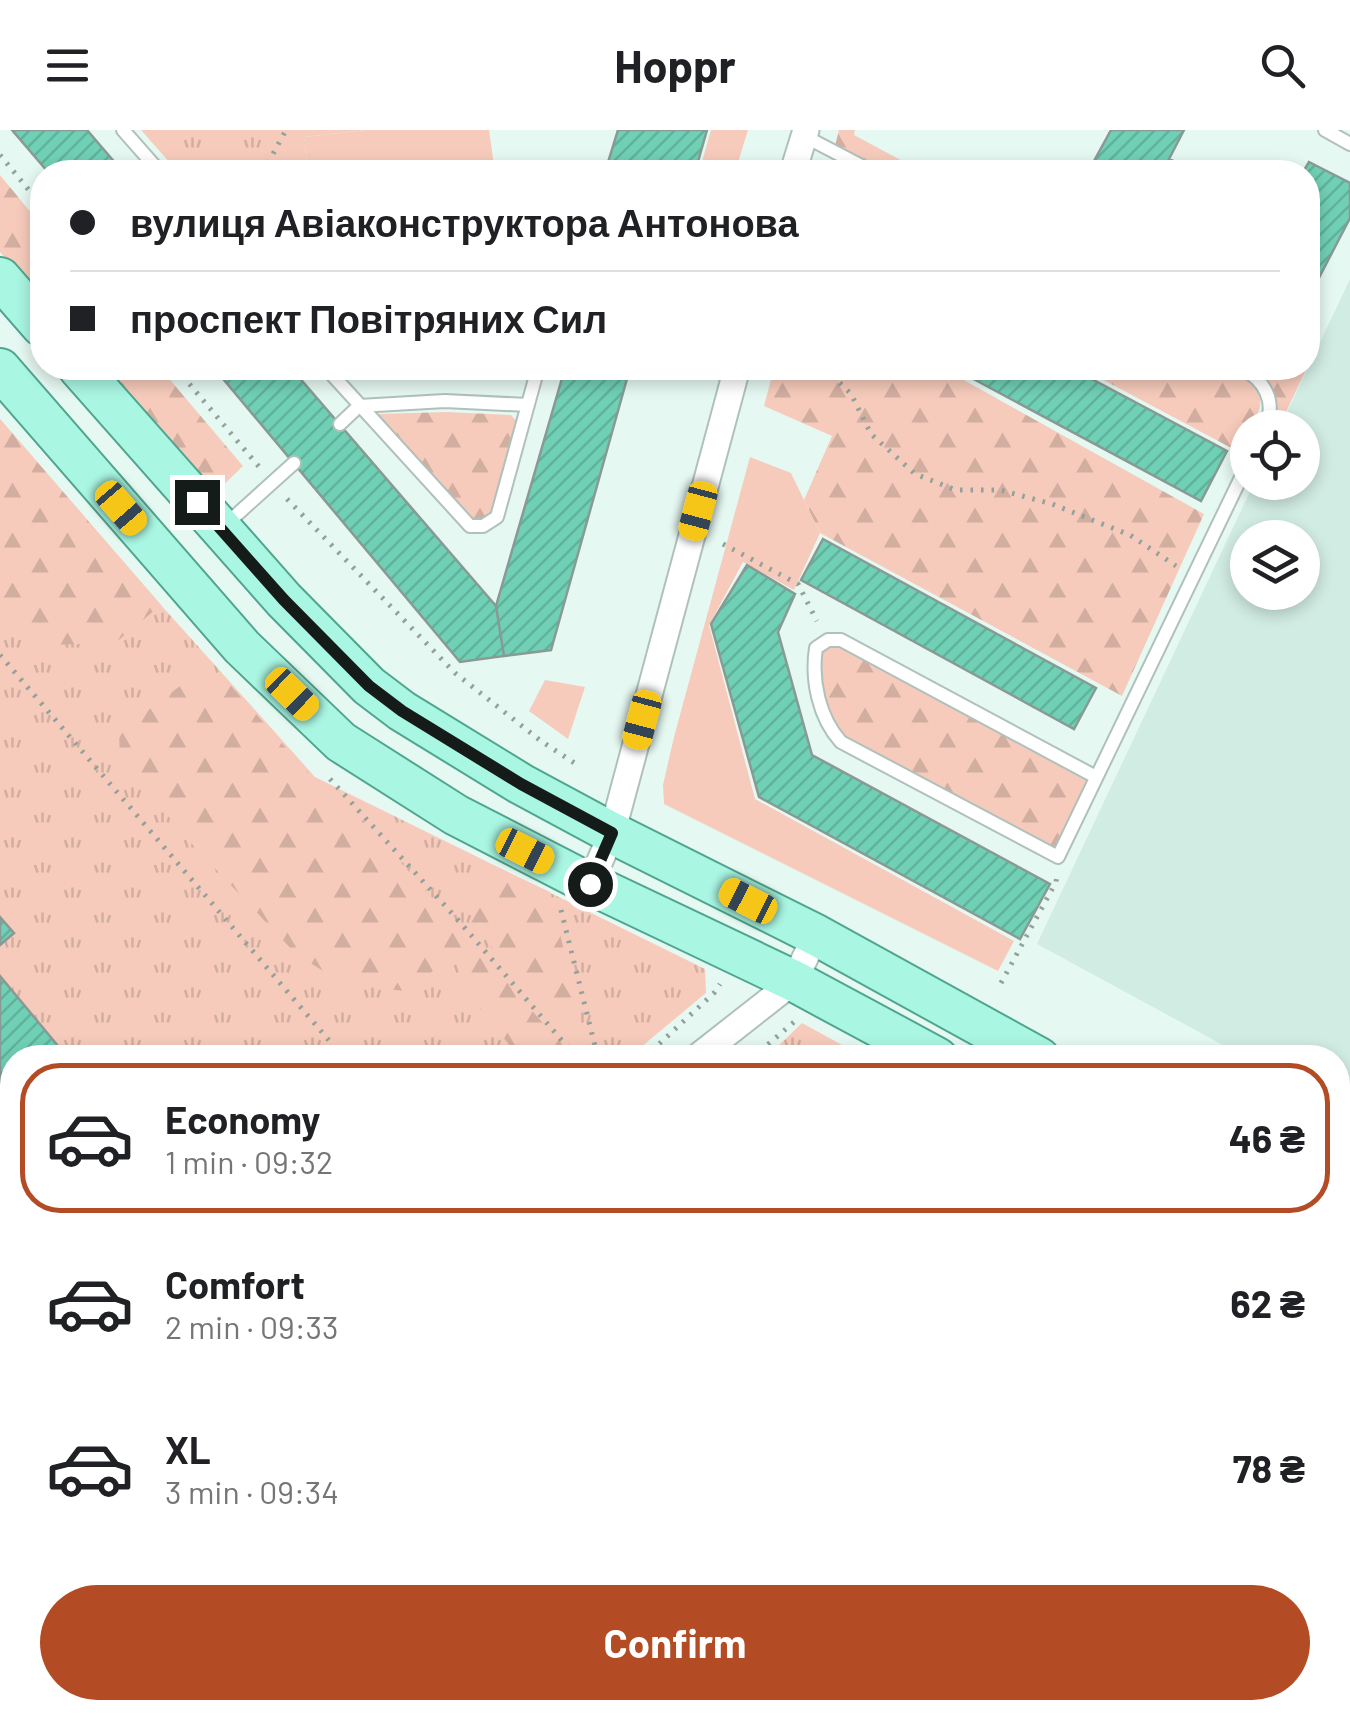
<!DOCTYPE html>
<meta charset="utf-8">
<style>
body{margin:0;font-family:Barlow,sans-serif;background:#f2f2f2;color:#202124;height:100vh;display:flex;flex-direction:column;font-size:38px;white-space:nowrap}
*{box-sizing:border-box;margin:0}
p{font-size:32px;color:#757577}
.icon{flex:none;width:55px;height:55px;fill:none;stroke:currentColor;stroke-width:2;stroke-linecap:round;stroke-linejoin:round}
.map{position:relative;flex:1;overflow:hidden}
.sheet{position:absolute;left:0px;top:915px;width:1350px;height:675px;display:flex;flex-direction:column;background:#fff;border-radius:40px 40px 0 0;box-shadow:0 5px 15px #0003}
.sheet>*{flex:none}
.guide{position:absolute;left:30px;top:30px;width:1290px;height:220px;border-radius:40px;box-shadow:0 5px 15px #0003;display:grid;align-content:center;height:220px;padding:0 40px;background:#fff}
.buttons{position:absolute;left:1230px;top:280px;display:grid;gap:20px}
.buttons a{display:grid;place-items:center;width:90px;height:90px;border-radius:50%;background:#fff;box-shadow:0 5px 15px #0003;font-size:50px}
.end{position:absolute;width:45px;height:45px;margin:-22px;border:12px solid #151b19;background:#fff;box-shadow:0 0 0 5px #fff}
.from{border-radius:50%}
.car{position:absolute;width:30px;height:60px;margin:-30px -15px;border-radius:12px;box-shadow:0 0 8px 2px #0007;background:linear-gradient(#f5c518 24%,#345 0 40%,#f5c518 0 76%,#345 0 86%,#f5c518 0)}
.guide b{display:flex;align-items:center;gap:35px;height:95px;font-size:38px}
.guide b+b{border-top:2px solid #e0e0e0}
.guide i{width:25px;height:25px;background:#202124}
ul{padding:18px 0 0;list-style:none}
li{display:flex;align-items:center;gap:30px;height:150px;margin:0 20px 15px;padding:0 20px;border:5px solid transparent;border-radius:40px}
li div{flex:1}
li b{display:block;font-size:38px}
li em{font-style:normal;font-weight:700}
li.current{border-color:#b34c25}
li>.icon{width:90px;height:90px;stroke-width:1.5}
.cta{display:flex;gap:20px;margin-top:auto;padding:20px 40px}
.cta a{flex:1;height:115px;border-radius:60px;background:#b34c25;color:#fff;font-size:40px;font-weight:700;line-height:115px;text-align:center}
header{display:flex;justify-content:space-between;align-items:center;height:130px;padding:0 40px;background:#fff;font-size:45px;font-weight:700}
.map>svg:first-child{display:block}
</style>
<header><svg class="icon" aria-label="menu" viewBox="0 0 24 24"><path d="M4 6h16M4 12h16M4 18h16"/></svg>Hoppr<svg class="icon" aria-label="search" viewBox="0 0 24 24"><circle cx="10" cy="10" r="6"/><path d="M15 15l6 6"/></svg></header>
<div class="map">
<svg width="1350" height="1590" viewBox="0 0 1350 1590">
<defs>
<pattern id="grass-tufts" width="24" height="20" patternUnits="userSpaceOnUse" patternTransform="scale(2.5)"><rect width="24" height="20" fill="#f6cbbc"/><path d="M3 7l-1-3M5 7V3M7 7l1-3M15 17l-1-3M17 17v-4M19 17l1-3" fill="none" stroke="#d2aea1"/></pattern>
<pattern id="forest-firs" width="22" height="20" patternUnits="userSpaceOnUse" patternTransform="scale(2.5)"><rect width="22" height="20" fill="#f6cbbc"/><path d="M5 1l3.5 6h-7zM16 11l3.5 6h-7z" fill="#d2aea1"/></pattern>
<pattern id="cemetery-stones" width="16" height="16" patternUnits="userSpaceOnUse" patternTransform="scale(2.5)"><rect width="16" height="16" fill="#f6cbbc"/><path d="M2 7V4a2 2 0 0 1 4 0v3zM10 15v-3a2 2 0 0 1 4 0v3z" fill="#d2aea1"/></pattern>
<pattern id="building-hatch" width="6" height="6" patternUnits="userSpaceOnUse" patternTransform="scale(2.5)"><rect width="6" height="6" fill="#70d0b5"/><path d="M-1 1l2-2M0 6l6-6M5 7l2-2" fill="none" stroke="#60b29b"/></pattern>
</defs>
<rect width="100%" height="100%" fill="#e6f8f2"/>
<path fill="#d1ece3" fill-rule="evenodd" d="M1350,149V985L1338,978V928L1245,927L1037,814L1254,353L1302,352V298L1280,297ZM1248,408H1302V462H1248Z"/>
<path fill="url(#grass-tufts)" d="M141,0H366L304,7L308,42H178Z
M0,289L161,475L315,647L705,839L706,863L629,927H68L0,846V815L14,803L0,787Z
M802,893L864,927H776L775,919Z
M1338,1188L1350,1194V1590H1131L1120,1578H1338Z
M12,1376V1446L0,1457V1387Z"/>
<path fill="url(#forest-firs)" d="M839,0H855L854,5L923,42H877L834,20Z
M0,45L42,96V171L0,122Z
M100,238H160L243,336L212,366Z
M774,238H942L1204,384L1122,566L820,403L804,370L832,306L764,276Z
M1081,238H1230C1261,254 1269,266 1251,297L1248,298L1247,303L1237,321Z
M1246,238H1295L1305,242L1286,282L1272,287L1270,264Z
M447,282L511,285L518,293L493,384L482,389L472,390L378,284Z
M0,289L161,475L115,513L47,515L0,467Z
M828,514H840L1091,649L1057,721L844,610L832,598L817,543L819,522Z
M224,548L331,668L356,682L573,927H519L466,861L453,818L414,862L344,854L296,824L192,714L120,630L119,602L188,550Z
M495,736L550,762L589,926L470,792Z"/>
<path fill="url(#cemetery-stones)" d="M12,1519V1578H1084L1095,1590H0V1529Z"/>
<path fill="#f6cbbc" d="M366,0H489L495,42H308L304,7Z
M711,0H748L735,42H699Z
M750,327L791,343L820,403L794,460L743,432L709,495L755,669L1014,811L998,841L664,674L663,655L674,607Z
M545,550L585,557L568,609L529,581Z"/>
<path fill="url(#building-hatch)" stroke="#899a94" stroke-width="2.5" d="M12,0H87L123,42H48Z
M618,0H707L695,42H605Z
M1111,0H1184L1169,29L1196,42H1088Z
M1309,32L1350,53V88L1309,167L1308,42H1303Z
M214,238H291L496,476L504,526L460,532Z
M565,238H630L551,520L504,526L496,476Z
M953,238H1071L1227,321L1201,371Z
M823,409L1096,558L1074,599L801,450Z
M747,435L795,464L778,502L812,625L1050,754L1020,809L759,667L711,494Z
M0,787L14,803L0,815Z
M0,846L68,928H12V1006L0,991Z
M12,1189V1341L0,1352V1201Z
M1346,1511L1350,1540V1590H1295L1294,1583L1301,1582L1300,1578H1338V1512Z"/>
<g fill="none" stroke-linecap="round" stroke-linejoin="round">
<g stroke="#b0c1bb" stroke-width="16">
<path id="lane" d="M123,0L160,42
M1325,0L1350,14
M804,6L873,42
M326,238L470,396H483L497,387L538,238
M1241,238C1265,250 1277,272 1265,298
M340,294L359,276L445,271L528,275
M223,397L294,333
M1096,647L841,510H828L816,518C811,550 819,588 841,612L1058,727L1248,333
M0,1043L12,1057
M1106,1578L1117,1590"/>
</g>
<g stroke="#b0c1bb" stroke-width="29">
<path id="street" d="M793,42L806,0
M590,754L612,703L737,238
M696,928L794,851L816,805
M0,1495L12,1485"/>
</g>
<g stroke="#50a58f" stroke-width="44">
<path id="primary" d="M0,148L42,196
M79,238L284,470L369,556L402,581L521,654L612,703L816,805L1039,928
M0,239L242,517L341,612L456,685L590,754L794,851L937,928
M1338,1085L1350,1092
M1338,1141L1350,1147"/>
</g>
<path stroke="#93a19c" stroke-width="5" stroke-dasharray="2.5 8" stroke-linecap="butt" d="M0,25L42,76
M263,42L286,0
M176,238L260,338
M825,238L851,264L871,304L915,344L956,360H1000L1052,374L1130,405L1176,436
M287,369L455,543L541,611L579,636
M723,414L798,454L817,491
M0,525L344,928
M330,649L458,790L577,928
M561,780L598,928
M1001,853L1056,752L1057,745
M644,928L715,862L720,854
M752,928L794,892
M1338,1333L1350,1339
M1338,1365L1350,1354
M0,1387L12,1376
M1338,1435L1350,1446
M1343,1440L1345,1505L1350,1511
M1216,1590L1281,1585"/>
<use href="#lane" stroke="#fff" stroke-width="12"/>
<use href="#street" stroke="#fff" stroke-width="25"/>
<use href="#primary" stroke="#a9f6e2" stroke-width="40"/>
</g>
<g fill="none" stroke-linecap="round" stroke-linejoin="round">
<path stroke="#151b19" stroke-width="12" d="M197,372L284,470L369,556L402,581L521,654L612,703L590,754"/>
</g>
</svg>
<div class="buttons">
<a><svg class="icon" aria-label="locate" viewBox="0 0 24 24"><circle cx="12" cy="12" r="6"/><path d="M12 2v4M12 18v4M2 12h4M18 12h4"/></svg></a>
<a><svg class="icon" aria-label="layers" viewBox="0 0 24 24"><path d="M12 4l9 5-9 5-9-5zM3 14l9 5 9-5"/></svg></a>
</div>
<i class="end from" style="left:590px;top:754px"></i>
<i class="end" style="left:197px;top:372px"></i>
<i class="car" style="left:121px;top:378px;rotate:139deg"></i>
<i class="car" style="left:698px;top:381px;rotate:195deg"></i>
<i class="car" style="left:292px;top:564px;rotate:134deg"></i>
<i class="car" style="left:642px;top:590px;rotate:195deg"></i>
<i class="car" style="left:525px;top:721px;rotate:117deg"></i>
<i class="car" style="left:748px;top:771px;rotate:297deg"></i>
<div class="guide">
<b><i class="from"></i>вулиця Авіаконструктора Антонова</b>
<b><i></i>проспект Повітряних Сил</b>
</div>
<section class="sheet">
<ul>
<li class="current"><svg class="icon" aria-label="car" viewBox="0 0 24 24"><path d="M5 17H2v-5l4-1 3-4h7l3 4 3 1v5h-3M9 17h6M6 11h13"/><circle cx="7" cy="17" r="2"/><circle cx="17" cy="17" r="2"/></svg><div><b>Economy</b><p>1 min · 09:32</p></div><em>46 ₴</em></li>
<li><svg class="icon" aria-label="car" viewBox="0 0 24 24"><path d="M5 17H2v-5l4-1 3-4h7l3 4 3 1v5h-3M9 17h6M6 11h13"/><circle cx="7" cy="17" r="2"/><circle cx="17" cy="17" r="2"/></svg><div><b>Comfort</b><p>2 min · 09:33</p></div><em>62 ₴</em></li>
<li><svg class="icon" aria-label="car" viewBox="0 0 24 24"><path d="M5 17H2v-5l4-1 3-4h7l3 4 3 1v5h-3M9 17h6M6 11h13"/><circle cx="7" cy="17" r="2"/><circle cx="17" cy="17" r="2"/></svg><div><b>XL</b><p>3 min · 09:34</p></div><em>78 ₴</em></li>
</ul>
<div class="cta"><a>Confirm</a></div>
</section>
</div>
